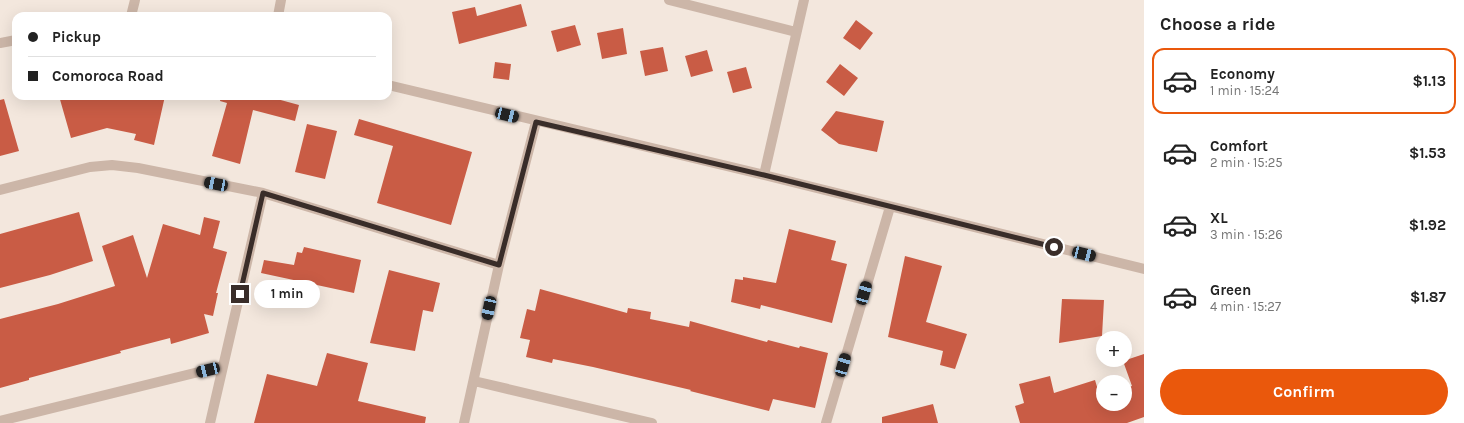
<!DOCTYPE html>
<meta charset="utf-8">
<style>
body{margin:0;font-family:Karla,sans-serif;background:#f2f2f2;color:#222;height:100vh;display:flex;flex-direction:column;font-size:15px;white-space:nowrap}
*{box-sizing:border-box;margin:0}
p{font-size:13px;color:#767676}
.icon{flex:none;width:22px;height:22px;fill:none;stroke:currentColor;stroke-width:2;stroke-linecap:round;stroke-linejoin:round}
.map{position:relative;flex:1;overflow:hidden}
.details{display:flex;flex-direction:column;background:#fff;width:320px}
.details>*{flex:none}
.banner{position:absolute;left:12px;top:12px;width:380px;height:88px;border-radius:12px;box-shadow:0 4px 16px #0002;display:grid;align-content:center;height:88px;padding:0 16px;background:#fff}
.fabs{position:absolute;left:1096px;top:331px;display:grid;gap:8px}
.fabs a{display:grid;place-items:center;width:36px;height:36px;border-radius:50%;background:#fff;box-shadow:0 4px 16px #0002;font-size:20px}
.end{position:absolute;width:18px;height:18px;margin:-9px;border:5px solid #392d29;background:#fff;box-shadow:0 0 0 2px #fff}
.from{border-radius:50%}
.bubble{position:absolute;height:28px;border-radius:14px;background:#fff;box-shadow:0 4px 16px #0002;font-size:13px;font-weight:700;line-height:28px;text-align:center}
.car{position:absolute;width:12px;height:24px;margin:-12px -6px;border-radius:5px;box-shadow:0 0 3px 1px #0007;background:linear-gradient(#222 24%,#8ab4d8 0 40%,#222 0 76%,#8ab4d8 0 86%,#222 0)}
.banner b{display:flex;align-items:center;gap:14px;height:38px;font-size:15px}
.banner b+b{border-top:1px solid #e0e0e0}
.banner i{width:10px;height:10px;background:#222}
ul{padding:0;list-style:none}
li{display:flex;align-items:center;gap:12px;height:66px;margin:0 8px 6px;padding:0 8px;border:2px solid transparent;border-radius:12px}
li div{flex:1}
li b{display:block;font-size:15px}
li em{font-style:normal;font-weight:700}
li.current{border-color:#ea580c}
li>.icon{width:36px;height:36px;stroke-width:1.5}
h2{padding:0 16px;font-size:18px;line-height:48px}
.button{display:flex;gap:8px;margin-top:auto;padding:8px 16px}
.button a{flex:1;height:46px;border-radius:24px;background:#ea580c;color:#fff;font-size:16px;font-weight:700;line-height:46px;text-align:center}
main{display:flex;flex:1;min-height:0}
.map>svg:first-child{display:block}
</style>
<main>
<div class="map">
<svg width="1144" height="423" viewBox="0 0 1144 423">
<rect width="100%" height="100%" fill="#f3e7dd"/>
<path fill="#c95c45" d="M521,4L527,26L459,44L452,12L475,7L477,16Z
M856,20L873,33L860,50L843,38Z
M575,25L581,45L557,52L551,31Z
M623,28L627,54L602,59L597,33Z
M663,47L668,71L645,76L640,51Z
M707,50L713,71L691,77L685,56Z
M495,62L511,64L509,80L493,78Z
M840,64L858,78L844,96L826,82Z
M746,67L752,88L733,93L727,72Z
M59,96H165L154,145L134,140L136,134L107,128L71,138Z
M221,96H266L299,105L295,121L253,110L240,164L212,156L227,103L220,101Z
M4,99L19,151L0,156V100Z
M836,111L884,121L877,152L839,144L821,130Z
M359,119L472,152L451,225L377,203L393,146L354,135Z
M307,124L337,131L325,179L295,172Z
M79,212L93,261L50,275L0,288V234Z
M204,217L220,221L213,248L227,252L216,293H218L213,316L204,314L209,333L171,344L170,338L120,351L121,353L29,378V380L0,388V319L58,304L115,286L102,246L133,235L147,278L163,224L200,235Z
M789,229L836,241L831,260L847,264L832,323L761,305L760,309L731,302L735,279L743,280V277L776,283Z
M304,247L361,260L354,293L261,273L264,260L294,265L297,252L302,253Z
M905,256L942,266L926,322L967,334L955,369L940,365L943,351L888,337Z
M389,270L440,283L433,312L423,310L415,351L370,343Z
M540,289L627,313L628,308L651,312L650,319L689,327L690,321L767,342L768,340L799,348L800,346L828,353L815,408L773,399L769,411L690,391L691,390L593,367L553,359L552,363L526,357L530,340L520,338L527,309L535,311Z
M1062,299L1104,300L1102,336L1059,343Z
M327,353L368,363L358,401L426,417L425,423H254L267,374L317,386Z
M1144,354V417L1127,423H1020L1015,406L1024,403L1019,384L1050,376L1054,393L1095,380L1100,397L1103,396V404H1125V388L1132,386L1123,361Z
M933,404L938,423H882V417Z"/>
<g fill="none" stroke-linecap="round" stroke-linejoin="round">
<path stroke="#ccb6a8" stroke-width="10" d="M669,0L796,32
M131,16L135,0
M278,16L281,0
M0,43L16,40
M388,85L764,175L1144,269
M764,175L804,0
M0,190L90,167L112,165L138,168L263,193L499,265
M474,381L652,423
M0,421L223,366
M210,423L263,193
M464,423L499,265L536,122
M826,423L890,207"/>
</g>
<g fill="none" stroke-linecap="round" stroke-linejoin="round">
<path stroke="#392d29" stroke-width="5" d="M240,294L263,193L499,265L536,122L764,175L1054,247"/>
</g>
</svg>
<div class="fabs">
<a>+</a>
<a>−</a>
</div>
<i class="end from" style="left:1054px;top:247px"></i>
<i class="end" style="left:240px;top:294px"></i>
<div class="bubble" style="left:254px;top:280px;width:66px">1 min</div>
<i class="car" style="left:507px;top:115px;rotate:104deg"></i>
<i class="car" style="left:216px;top:184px;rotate:281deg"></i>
<i class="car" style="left:1084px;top:254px;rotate:104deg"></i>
<i class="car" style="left:864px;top:293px;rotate:16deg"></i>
<i class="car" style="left:489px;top:308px;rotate:192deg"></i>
<i class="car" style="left:843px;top:365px;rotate:16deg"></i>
<i class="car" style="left:208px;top:370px;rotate:256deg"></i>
<div class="banner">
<b><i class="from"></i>Pickup</b>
<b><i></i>Comoroca Road</b>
</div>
</div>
<section class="details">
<h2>Choose a ride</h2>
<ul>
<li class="current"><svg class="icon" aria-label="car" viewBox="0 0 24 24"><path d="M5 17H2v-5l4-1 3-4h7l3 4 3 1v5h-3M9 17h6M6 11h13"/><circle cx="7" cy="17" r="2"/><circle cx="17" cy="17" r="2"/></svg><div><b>Economy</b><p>1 min · 15:24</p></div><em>$1.13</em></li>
<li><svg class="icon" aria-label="car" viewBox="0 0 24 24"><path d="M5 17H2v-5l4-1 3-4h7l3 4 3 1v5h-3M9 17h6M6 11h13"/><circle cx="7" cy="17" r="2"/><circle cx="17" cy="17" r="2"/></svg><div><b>Comfort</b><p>2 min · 15:25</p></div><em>$1.53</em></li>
<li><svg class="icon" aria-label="car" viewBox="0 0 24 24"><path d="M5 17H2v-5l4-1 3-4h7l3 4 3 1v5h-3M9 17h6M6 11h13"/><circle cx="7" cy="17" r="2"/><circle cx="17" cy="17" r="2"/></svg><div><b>XL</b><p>3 min · 15:26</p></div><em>$1.92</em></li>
<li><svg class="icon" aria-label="car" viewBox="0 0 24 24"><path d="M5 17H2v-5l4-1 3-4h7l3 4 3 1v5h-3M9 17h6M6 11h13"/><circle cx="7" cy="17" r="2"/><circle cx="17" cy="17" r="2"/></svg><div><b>Green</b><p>4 min · 15:27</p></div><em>$1.87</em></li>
</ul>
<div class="button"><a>Confirm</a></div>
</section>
</main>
